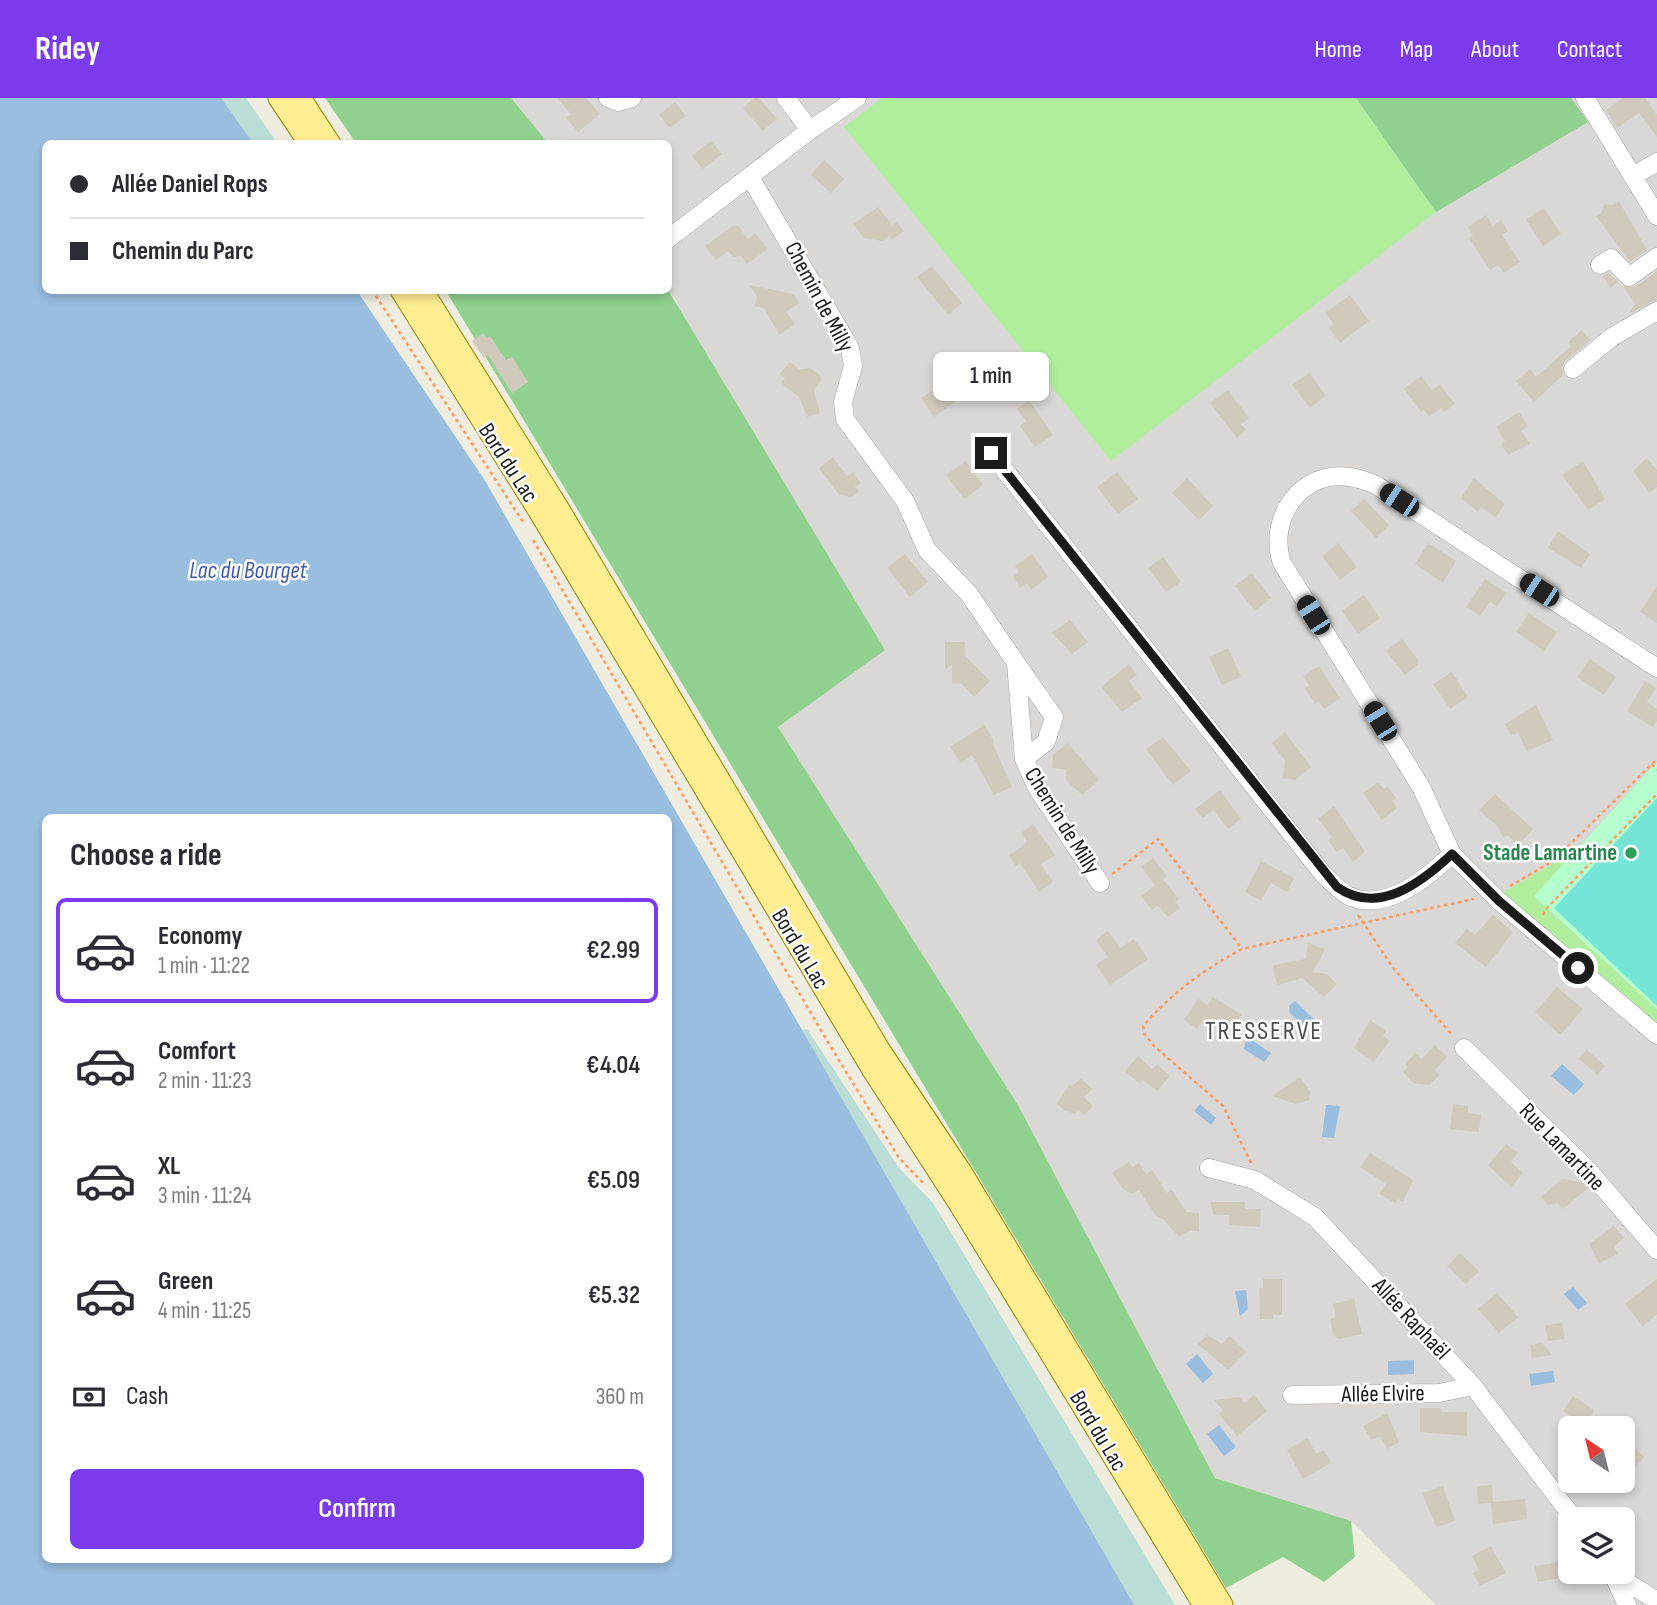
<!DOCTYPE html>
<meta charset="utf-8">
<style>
body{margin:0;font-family:"Sofia Sans Condensed",sans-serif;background:#f2f2f3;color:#2b2b33;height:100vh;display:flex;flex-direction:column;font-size:26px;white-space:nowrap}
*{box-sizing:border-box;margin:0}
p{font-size:23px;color:#7c7c81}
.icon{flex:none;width:38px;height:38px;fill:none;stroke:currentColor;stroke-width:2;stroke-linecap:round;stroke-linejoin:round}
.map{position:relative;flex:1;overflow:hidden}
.panel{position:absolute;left:42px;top:716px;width:630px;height:749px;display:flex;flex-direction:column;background:#fff;border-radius:10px;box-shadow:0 4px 10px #0003}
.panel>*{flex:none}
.banner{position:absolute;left:42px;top:42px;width:630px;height:154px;border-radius:10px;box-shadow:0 4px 10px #0003;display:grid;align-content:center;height:154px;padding:0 28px;background:#fff}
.needle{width:46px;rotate:325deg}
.controls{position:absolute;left:1558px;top:1318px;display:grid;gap:14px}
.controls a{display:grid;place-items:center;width:77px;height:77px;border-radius:10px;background:#fff;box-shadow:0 4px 10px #0003;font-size:35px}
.end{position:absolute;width:32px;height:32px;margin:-16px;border:9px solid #1b1b1b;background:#fff;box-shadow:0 0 0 4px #fff}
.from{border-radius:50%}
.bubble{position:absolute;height:49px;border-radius:10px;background:#fff;box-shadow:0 4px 10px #0003;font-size:23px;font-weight:600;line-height:49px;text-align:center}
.car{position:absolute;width:21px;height:42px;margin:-21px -10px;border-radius:9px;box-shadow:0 0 5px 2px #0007;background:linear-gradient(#222 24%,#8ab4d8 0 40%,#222 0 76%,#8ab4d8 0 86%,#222 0)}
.banner b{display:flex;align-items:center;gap:24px;height:66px;font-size:26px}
.banner b+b{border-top:2px solid #e1e1e2}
.banner i{width:18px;height:18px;background:#2b2b33}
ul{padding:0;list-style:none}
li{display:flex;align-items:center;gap:21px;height:105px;margin:0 14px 10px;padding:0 14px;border:4px solid transparent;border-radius:10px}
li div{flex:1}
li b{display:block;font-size:26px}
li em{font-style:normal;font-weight:600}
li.active{border-color:#7c3aed}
li>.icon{width:63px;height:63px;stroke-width:1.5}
h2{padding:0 28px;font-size:32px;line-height:84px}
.pay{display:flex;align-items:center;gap:18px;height:77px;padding:0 28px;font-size:26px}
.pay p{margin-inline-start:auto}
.cta{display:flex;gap:14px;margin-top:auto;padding:14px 28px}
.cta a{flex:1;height:80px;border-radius:10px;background:#7c3aed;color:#fff;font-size:28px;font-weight:600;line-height:80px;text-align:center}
header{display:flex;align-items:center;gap:42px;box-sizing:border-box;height:98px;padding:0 35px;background:#7c3aed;color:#fff}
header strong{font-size:33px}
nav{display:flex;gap:38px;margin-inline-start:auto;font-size:24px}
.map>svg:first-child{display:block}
</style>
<header>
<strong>Ridey</strong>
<nav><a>Home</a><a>Map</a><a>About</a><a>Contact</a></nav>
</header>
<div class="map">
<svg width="1657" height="1507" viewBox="0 0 1657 1507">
<rect width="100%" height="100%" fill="#eeeddf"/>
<path fill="#d9d8d7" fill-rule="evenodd" d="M511,0H1657V1507H1436L1351,1423L1215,1380L1018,1007L778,629L677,203L668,193V46L548,45ZM1570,1330H1622V1382H1570ZM1570,1421H1622V1474H1570Z"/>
<path fill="#b0ee9e" d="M882,0H1356L1436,114L1111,363L844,29Z
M1652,669L1551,814L1657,911V931L1499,797L1576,752Z"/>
<path fill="#91d18f" d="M325,0H511L548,45H356Z
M1356,0H1571L1588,24L1436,114Z
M668,192L885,552L778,629L1018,1007L1215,1380L1351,1423L1355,1459L1324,1484L1283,1459L1226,1490L446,193Z"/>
<path fill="#baddd6" d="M177,0H246L277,45H207Z
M807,931L899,1070L933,1105L1175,1507H1038L780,938Z"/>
<path fill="#b5fece" d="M1657,664V911L1534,798Z"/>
<path fill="#74e5d7" d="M1657,700V908L1554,810Z"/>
<path fill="#9abee0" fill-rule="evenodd" d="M0,0H221L253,45L46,46V192L357,193L484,381L1134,1507H0ZM46,719H668V1461H46Z
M1295,903L1315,922L1303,928L1290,915L1289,908Z
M1252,942L1271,955L1264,964L1244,951L1245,945Z
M1562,966L1584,986L1574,997L1551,978Z
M1200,1006L1216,1020L1211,1027L1194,1013Z
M1326,1007L1340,1008L1334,1040L1322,1039Z
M1573,1189L1587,1205L1578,1212L1564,1196Z
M1246,1192L1248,1211L1240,1218L1235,1193Z
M1197,1256L1213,1276L1203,1285L1186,1266Z
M1414,1262V1276L1388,1277V1263Z
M1553,1273L1555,1284L1531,1288L1529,1276Z
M1219,1327L1236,1349L1224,1358L1207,1336Z"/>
<path fill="#d0cabc" d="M557,0H586L600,16L578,34L566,20L571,16Z
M754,0H759L777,21L763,33L743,10Z
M1623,0H1645L1657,17V39L1639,15L1617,30L1606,12Z
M675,4L686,18L670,30L659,17Z
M711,43L722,56L703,71L692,58Z
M824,62L844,81L831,95L811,77Z
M1619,103L1647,152L1630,164L1596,118L1602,114L1604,106L1613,107Z
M878,109L892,127L896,124L904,133L892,142L889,138L883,143L864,140L853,126Z
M1544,110L1561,136L1543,148L1526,121Z
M1486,117L1493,128L1501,122L1508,133L1502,137L1520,164L1504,175L1498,167L1490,172L1469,140L1473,137L1468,129Z
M733,128H738L748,141L755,135L768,151L747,166L741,158L733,159L728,153L716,162L705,148Z
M932,168L962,205L948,217L917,179Z
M1657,173V202L1629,216L1635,206L1623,188L1635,189Z
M1609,175L1618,184L1610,190L1603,178Z
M749,187L794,196L799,205L786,214L795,226L779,237L764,210L755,208L757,198Z
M1350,197L1369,223L1340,245L1329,230L1334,226L1325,215Z
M1582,232L1590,242L1566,262L1562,268L1563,277L1534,304L1516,283L1530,271L1536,279L1571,248L1568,244Z
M483,235L487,240L490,238L506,262L512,259L528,284L512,295L488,257L484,260L472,243Z
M790,264L799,271L810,270L820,277L821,283L814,292L820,315L807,319L799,299L781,285L785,280L780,276Z
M1309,275L1326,298L1310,310L1292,287Z
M1421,278L1432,292L1440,287L1455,306L1444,314L1441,310L1429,319L1424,312L1421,314L1404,291Z
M945,284L958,302L934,319L921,300Z
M1228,292L1249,320L1241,326L1246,332L1237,340L1210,305Z
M1029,302L1053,337L1035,349L1020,328L1026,323L1017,311Z
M1519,314L1528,328L1521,333L1530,346L1508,357L1501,346L1505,343L1496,329Z
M833,359L847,378L853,374L861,385L855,389L859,394L851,399L839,397L819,370Z
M1647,360L1657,372V389L1649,395L1633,373Z
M966,363L983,387L964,401L946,377Z
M1583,363L1605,401L1588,412L1562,377Z
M1117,374L1138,401L1118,416L1097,389Z
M1187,380L1213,408L1199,422L1172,395Z
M1474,380L1505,406L1496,419L1481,409L1478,414L1461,400Z
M1364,401L1389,427L1376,440L1351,413Z
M1558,433L1590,456L1581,470L1548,450Z
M1338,445L1357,469L1340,482L1322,458Z
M1428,445L1456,463L1443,485L1415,466Z
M905,456L928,484L910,499L887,470Z
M1032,456L1048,479L1031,492L1027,485L1020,490L1013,479L1019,474L1015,468Z
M1163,459L1181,484L1166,494L1148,470Z
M1252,475L1271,500L1255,513L1235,488Z
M1485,481L1507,495L1497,508L1490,504L1480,518L1466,509Z
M1657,488V525L1640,514Z
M1364,497L1380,520L1358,536L1342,513Z
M1529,515L1557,534L1544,553L1516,534Z
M1070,522L1088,544L1072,556L1052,535Z
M1402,541L1418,562V567L1405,577L1386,553Z
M945,544H965V558L990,583L974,599L961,585H952V566L945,572Z
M1228,550L1241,579L1222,587L1209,559Z
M1590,561L1616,579L1604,597L1577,579Z
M1129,566L1137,577L1129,583L1142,600L1122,614L1101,589Z
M1319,568L1340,600L1324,611L1319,603L1315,606L1305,590L1309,587L1303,578Z
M1452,574L1468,599L1450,611L1433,586Z
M1645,583L1656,590L1647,604L1657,611V623L1653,629L1627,613Z
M1536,607L1553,642L1527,653L1518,635L1511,637L1505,626Z
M984,627L994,643L992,644L1012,689L994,697L972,657L961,665L950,649Z
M1285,634L1311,669L1295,682L1283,680L1285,663L1272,645Z
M1163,639L1191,673L1173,687L1146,651Z
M1068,645L1099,682L1082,697L1066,682V671L1052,670L1053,657Z
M1378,684L1384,691L1388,689L1396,700L1392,703L1397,710L1382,722L1363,695Z
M1220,692L1241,721L1228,731L1213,712L1203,720L1195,711Z
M1495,696L1533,731L1518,747L1508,738L1503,739L1497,728L1479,712Z
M1334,708L1365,754L1353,764L1343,750L1337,754L1328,742L1332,739L1318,721Z
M1033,726L1055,757L1041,766L1053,784L1039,794L1020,765L1016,768L1009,757L1024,747L1027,743L1021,735Z
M1153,760L1167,778L1163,781L1179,801L1175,804L1180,810L1168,819L1158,808L1152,812L1141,798L1155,787L1141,769Z
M1261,763L1294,780L1287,794L1271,785L1261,803L1245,794Z
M1493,817L1513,834L1486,869L1455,845L1467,831L1475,837Z
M1108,833L1120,850L1134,841L1148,861L1110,887L1096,867L1108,859L1096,842Z
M1308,845L1325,851L1313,874L1327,876L1337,886L1324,899L1302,880L1278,887L1274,877L1273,867L1306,861Z
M1557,889L1583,911L1560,937L1535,914Z
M1213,899L1242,917L1234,928L1228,925L1224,930L1216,925L1211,932L1201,925L1197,931L1184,922L1198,901L1208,907Z
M1370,922L1386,933L1383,938L1390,943L1373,964L1354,950Z
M1435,947L1447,959L1435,972L1439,977L1430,987L1413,985L1403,974L1408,969L1405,966L1415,955L1422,961Z
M1587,952L1605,968L1597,977L1578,960Z
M1138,958L1152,971L1157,966L1170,978L1157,993L1143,982L1140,986L1125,973Z
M1300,979L1310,993L1309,1002L1296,1006L1272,998Z
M1081,980L1092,991L1084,999L1093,1008L1084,1017L1078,1012L1075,1016L1064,1012L1057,1005L1070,986L1072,988Z
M1453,1006L1468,1008V1015L1481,1017L1479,1034L1450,1031Z
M1506,1046L1518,1055L1511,1064L1523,1075L1511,1089L1488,1067Z
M1370,1055L1413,1082L1403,1104L1398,1101L1395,1105L1379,1096L1386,1086L1360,1069Z
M1129,1064L1132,1069L1139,1065L1146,1076L1152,1072L1167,1095L1172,1092L1186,1114L1199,1115V1133H1190L1179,1139L1164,1122L1156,1118L1139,1092L1132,1096L1123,1091L1112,1075Z
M1562,1081L1582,1084L1588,1090L1563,1111L1558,1105L1548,1107L1541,1099Z
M1210,1104H1245V1111H1261L1260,1129L1229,1127V1117H1214Z
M1614,1128L1624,1140L1614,1149L1618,1156L1599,1165L1589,1146Z
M1460,1155L1479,1173L1466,1186L1447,1168Z
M1263,1181H1282V1217H1273V1221H1260L1259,1190H1263Z
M1657,1181V1216L1643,1228L1625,1206Z
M1497,1195L1518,1219L1499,1235L1478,1211Z
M1354,1201L1362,1236L1339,1241L1333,1237L1330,1221L1336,1219L1333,1206Z
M1562,1225L1565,1241L1548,1243L1545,1227Z
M1207,1237L1222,1246L1230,1238L1246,1254L1228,1272L1198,1246Z
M1542,1245L1552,1257L1532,1260L1530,1247Z
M1254,1297L1267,1313L1237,1338L1219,1316L1223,1312L1214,1302L1239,1299L1244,1305Z
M1573,1298L1594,1312L1591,1318L1595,1321L1589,1330L1572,1322L1573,1320L1563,1313Z
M1420,1310H1440L1441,1314H1467V1338L1420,1334Z
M1387,1315L1399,1344L1387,1351L1380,1338L1371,1342L1363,1328Z
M1622,1339L1644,1359L1622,1382Z
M1308,1340L1316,1356L1324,1352L1331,1365L1303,1381L1287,1352Z
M1492,1387L1493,1404L1525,1401L1527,1421L1493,1426L1491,1405L1478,1406L1477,1388Z
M1443,1388L1455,1423L1436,1429L1422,1395Z
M1491,1448L1506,1475L1480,1488L1473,1475L1479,1472L1472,1458Z
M1567,1463L1568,1479L1537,1484L1535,1468Z"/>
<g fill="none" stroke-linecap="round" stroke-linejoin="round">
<g stroke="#a2a2a2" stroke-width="19">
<path id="minor" d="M608,0L618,4L632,0
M786,0L810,32
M1585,0L1657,118
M1633,78L1657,64
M750,79L850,250L853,268L843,304L845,321L905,403L927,452L969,496L1016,565L1024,661L1037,690L1100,785
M668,141L810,32L857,0
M1600,167L1611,160L1629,179L1657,159
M1573,271L1612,239L1657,213
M991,355L1323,776C1331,783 1339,793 1349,798C1386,815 1428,779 1452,756L1421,689L1282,465C1267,422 1300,371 1350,379C1359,380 1368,384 1376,387L1657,570
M1016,565L1054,619L1046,644L1024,661
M1452,756L1499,803L1657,937
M1464,950L1588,1072L1657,1152
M1209,1070L1255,1082L1315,1119L1473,1288L1574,1421
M1292,1297L1439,1295L1473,1288
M1611,1474L1657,1503
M1614,1478L1627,1507"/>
</g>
<g stroke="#918800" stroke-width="23">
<path id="major" d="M279,0L310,46
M300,0L330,46
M401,192L539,413L873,972L959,1105L1204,1507
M422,192L558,410L880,953L961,1074L1222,1507"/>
</g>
<path stroke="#ff995e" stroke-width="2.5" stroke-dasharray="3.5 3.5" stroke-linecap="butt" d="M372,192L523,424
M533,442L829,946L899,1060L923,1085
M1652,666L1657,672
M1112,776L1158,741L1242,851
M1510,788L1553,763L1657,661
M1358,817L1393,870L1453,938
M1543,817L1545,812L1657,696
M1251,1065L1223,1008L1154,948L1145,937L1143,928C1172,895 1203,872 1242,851L1474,801"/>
<use href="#minor" stroke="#fff" stroke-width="18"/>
<use href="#major" stroke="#ffed92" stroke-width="21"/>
</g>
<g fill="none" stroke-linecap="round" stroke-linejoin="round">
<path stroke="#1b1b1b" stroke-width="9" d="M991,355L1337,789C1378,818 1421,785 1452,756L1499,803L1578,870"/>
</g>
<circle fill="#2e9e5b" stroke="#fff" stroke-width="2.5" cx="1631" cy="755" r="7"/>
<g text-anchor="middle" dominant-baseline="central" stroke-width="5" stroke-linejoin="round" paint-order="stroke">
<g font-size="23" fill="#1b1b1b" stroke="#fff">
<text transform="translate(819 199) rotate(62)">Chemin de Milly</text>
<text transform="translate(508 365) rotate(57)">Bord du Lac</text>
<text transform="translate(1062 723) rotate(58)">Chemin de Milly</text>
<text transform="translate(800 851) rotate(59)">Bord du Lac</text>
<text transform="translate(1562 1049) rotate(46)">Rue Lamartine</text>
<text transform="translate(1411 1221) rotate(47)">Allée Raphaël</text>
<text transform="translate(1383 1296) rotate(-1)">Allée Elvire</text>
<text transform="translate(1098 1333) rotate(59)">Bord du Lac</text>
</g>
<g font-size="23" font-weight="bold" fill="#27864d" stroke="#fff" text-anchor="end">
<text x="1617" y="755">Stade Lamartine</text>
</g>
<g font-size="24" font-style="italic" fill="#405ab1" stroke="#fff">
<text x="248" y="472">Lac du Bourget</text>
</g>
<g font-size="26" letter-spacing="2" fill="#4e4e4e" stroke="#fff">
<text x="1264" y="933">TRESSERVE</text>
</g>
</g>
</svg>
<div class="controls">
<a><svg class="needle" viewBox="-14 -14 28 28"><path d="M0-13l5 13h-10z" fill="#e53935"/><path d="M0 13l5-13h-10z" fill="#7c7c81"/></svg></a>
<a><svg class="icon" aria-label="layers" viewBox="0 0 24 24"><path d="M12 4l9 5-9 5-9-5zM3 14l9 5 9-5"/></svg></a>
</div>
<i class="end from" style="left:1578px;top:870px"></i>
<i class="end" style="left:991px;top:355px"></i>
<div class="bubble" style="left:933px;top:254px;width:116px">1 min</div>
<i class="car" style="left:1399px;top:402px;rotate:303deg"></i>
<i class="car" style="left:1539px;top:492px;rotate:303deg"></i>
<i class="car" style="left:1313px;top:517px;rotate:328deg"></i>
<i class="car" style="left:1380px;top:623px;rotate:328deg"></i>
<div class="banner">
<b><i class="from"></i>Allée Daniel Rops</b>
<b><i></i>Chemin du Parc</b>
</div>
<section class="panel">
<h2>Choose a ride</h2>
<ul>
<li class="active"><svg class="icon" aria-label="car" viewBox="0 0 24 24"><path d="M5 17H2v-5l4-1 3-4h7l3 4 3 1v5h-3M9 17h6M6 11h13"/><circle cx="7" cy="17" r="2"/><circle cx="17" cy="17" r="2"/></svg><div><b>Economy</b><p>1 min · 11:22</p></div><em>€2.99</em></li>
<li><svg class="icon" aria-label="car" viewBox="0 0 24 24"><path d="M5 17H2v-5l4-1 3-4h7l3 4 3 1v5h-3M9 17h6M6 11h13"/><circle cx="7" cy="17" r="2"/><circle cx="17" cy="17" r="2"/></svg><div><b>Comfort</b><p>2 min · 11:23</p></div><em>€4.04</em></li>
<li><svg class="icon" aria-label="car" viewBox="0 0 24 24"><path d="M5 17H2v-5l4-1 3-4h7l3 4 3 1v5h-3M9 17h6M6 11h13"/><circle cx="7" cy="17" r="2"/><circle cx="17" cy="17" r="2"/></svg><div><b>XL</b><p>3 min · 11:24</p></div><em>€5.09</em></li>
<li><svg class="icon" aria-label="car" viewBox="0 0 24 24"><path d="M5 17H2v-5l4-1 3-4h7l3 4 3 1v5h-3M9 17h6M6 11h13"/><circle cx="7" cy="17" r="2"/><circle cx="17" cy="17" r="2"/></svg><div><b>Green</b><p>4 min · 11:25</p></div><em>€5.32</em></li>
</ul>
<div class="pay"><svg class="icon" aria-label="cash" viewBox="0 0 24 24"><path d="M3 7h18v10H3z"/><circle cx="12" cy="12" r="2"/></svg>Cash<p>360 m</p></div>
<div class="cta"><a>Confirm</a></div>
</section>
</div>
